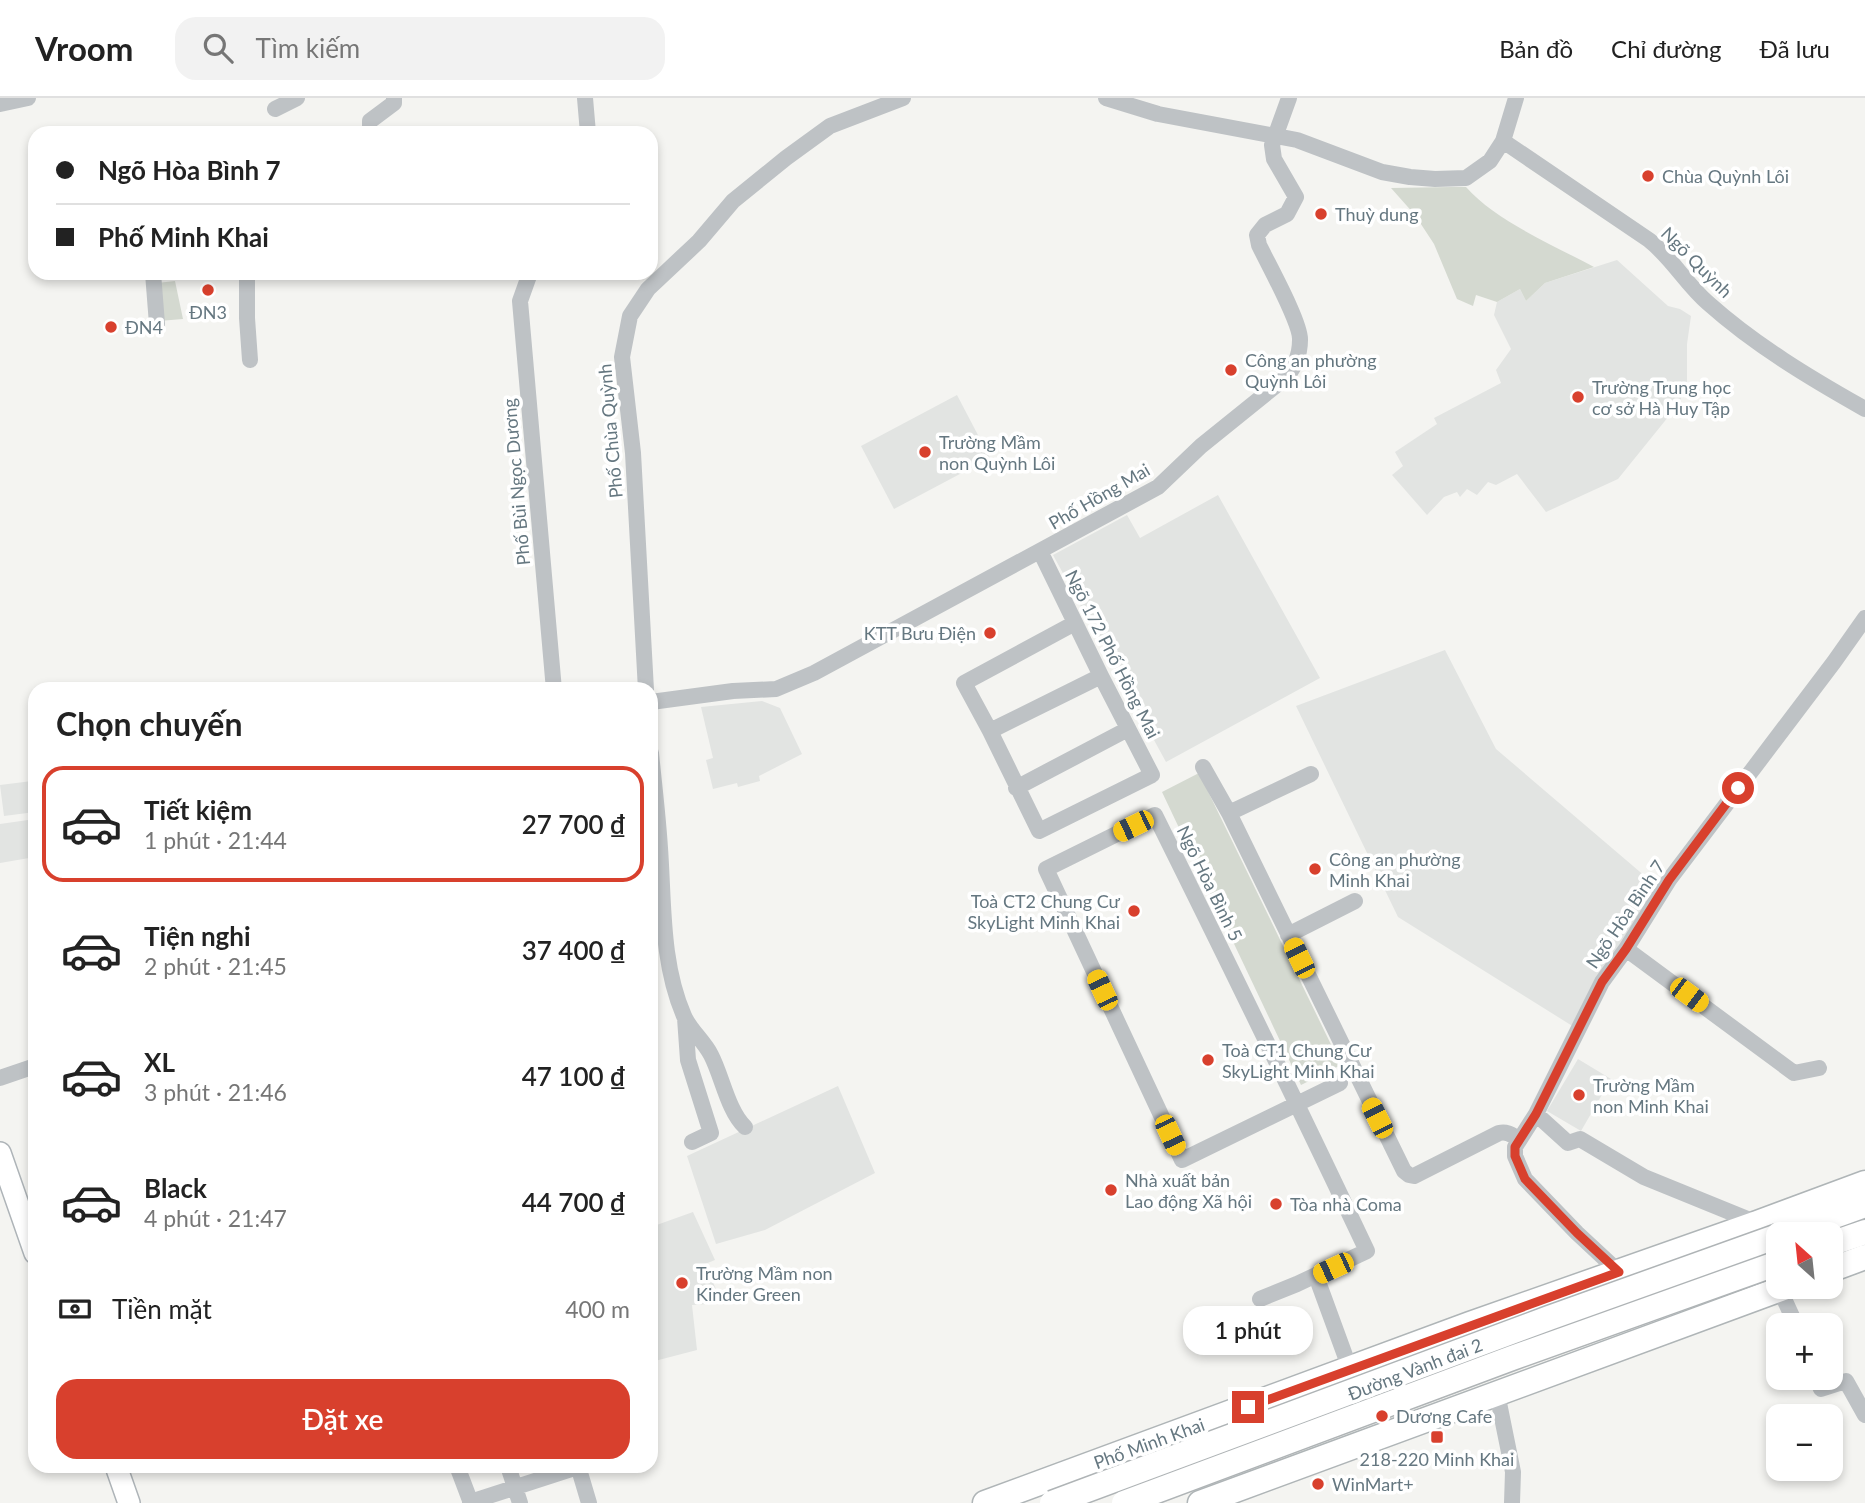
<!DOCTYPE html>
<html lang="vi">
<meta charset="utf-8">
<style>
body{margin:0;font-family:Lato,sans-serif;background:#f2f2f2;color:#222;height:100vh;display:flex;flex-direction:column;font-size:26px;white-space:nowrap}
*{box-sizing:border-box;margin:0}
p{font-size:23px;color:#767676}
.icon{flex:none;width:38px;height:38px;fill:none;stroke:currentColor;stroke-width:2;stroke-linecap:round;stroke-linejoin:round}
.map{position:relative;flex:1;overflow:hidden}
.panel{position:absolute;left:28px;top:584px;width:630px;height:791px;display:flex;flex-direction:column;background:#fff;border-radius:21px;box-shadow:0 4px 10px #0003}
.panel>*{flex:none}
.banner{position:absolute;left:28px;top:28px;width:630px;height:154px;border-radius:21px;box-shadow:0 4px 10px #0003;display:grid;align-content:center;height:154px;padding:0 28px;background:#fff}
.needle{width:46px;rotate:333deg}
.buttons{position:absolute;left:1766px;top:1124px;display:grid;gap:14px}
.buttons a{display:grid;place-items:center;width:77px;height:77px;border-radius:14px;background:#fff;box-shadow:0 4px 10px #0003;font-size:35px}
.end{position:absolute;width:32px;height:32px;margin:-16px;border:9px solid #d8402d;background:#fff;box-shadow:0 0 0 4px #fff}
.from{border-radius:50%}
.bubble{position:absolute;height:49px;border-radius:21px;background:#fff;box-shadow:0 4px 10px #0003;font-size:23px;font-weight:600;line-height:49px;text-align:center}
.car{position:absolute;width:21px;height:42px;margin:-21px -10px;border-radius:9px;box-shadow:0 0 5px 2px #0007;background:linear-gradient(#f5c518 24%,#345 0 40%,#f5c518 0 76%,#345 0 86%,#f5c518 0)}
.banner b{display:flex;align-items:center;gap:24px;height:66px;font-size:26px}
.banner b+b{border-top:2px solid #e0e0e0}
.banner i{width:18px;height:18px;background:#222}
ul{padding:0;list-style:none}
li{display:flex;align-items:center;gap:21px;height:116px;margin:0 14px 10px;padding:0 14px;border:4px solid transparent;border-radius:21px}
li div{flex:1}
li b{display:block;font-size:26px}
li em{font-style:normal;font-weight:600}
li.active{border-color:#d8402d}
li>.icon{width:63px;height:63px;stroke-width:1.5}
h2{padding:0 28px;font-size:32px;line-height:84px}
.pay{display:flex;align-items:center;gap:18px;height:77px;padding:0 28px;font-size:26px}
.pay p{margin-inline-start:auto}
.primary-button{display:flex;gap:14px;margin-top:auto;padding:14px 28px}
.primary-button a{flex:1;height:80px;border-radius:21px;background:#d8402d;color:#fff;font-size:28px;font-weight:600;line-height:80px;text-align:center}
header{display:flex;align-items:center;gap:42px;box-sizing:border-box;height:98px;padding:0 35px;background:#fff;border-bottom:2px solid #e0e0e0}
header strong{font-size:33px}
nav{display:flex;gap:38px;margin-inline-start:auto;font-size:24px}
.search{width:490px;height:63px;background:#f2f2f2;display:flex;align-items:center;gap:18px;box-sizing:border-box;padding:0 24px;border-radius:21px;color:#767676;font-size:26px}
.map>svg:first-child{display:block}
</style>
<header>
<strong>Vroom</strong>
<div class="search"><svg class="icon" aria-label="search" viewBox="0 0 24 24"><circle cx="10" cy="10" r="6"/><path d="M15 15l6 6"/></svg>Tìm kiếm</div>
<nav><a>Bản đồ</a><a>Chỉ đường</a><a>Đã lưu</a></nav>
</header>
<div class="map">
<svg width="1865" height="1405" viewBox="0 0 1865 1405">
<rect width="100%" height="100%" fill="#f4f4f1"/>
<path fill="#e2e4e2" d="M1617,162L1668,208L1680,211L1691,218L1687,246V289L1677,308L1618,381L1546,414L1517,376L1496,387L1488,384L1477,397L1467,391L1460,399L1457,394L1444,399L1427,417L1392,377L1403,368L1395,354L1437,326L1434,320L1501,285L1496,272L1511,251L1494,217L1497,204L1520,191L1526,203L1545,185Z
M957,297L990,360L894,411L861,348Z
M1218,397L1320,580L1166,664L1053,457L1127,417L1140,440Z
M1445,552L1496,651L1660,791L1574,929L1398,819L1296,608Z
M762,603L780,610L802,656L759,678L760,683L738,689L737,685L713,691L706,662L713,660L701,609Z
M32,683L35,714L4,718L0,687Z
M35,721V759L0,765V726Z
M1578,961L1611,981L1581,1033L1547,1013Z
M838,988L875,1075L765,1132L716,1146L687,1058Z
M693,1114L715,1162L705,1166L722,1205L692,1207L697,1252L651,1264V1129Z"/>
<path fill="#d4d9d0" d="M1452,89H1466C1496,123 1553,147 1594,169L1545,185L1526,203L1520,191L1497,204L1476,197L1473,208L1457,201L1434,146L1415,117L1391,90Z
M175,183L183,221L159,223L157,185Z
M1199,675L1341,967L1301,987L1162,694Z"/>
<g fill="none" stroke-linecap="round" stroke-linejoin="round">
<g stroke="#aeb4b8" stroke-width="24">
<path id="secondary" d="M0,1055L35,1155
M116,1368L129,1405"/>
</g>
<g stroke="#afb5b7" stroke-width="27">
<path id="primary" d="M1830,1172L1865,1159
M985,1405L1470,1226L1757,1125L1865,1085
M1200,1405L1789,1188"/>
</g>
<g stroke="#afb4b6" stroke-width="27">
<path id="trunk" d="M1785,1136L1865,1107
M1830,1146L1865,1134"/>
</g>
<path stroke="#bec2c5" stroke-width="16" d="M585,0L588,35
M1106,0L1158,16L1297,42L1382,74L1410,79L1435,81L1466,80L1490,63L1503,43L1516,0
M0,6L28,0
M275,11L297,0
M370,35V23L394,5V0
M1503,43L1649,142C1672,160 1686,186 1708,205C1755,247 1810,280 1865,311
M153,175L157,226
M247,175V220L250,262
M530,175L520,203L554,592
M1040,453L1101,578L1152,677L1039,733L990,633L964,585L1075,525
M646,592L633,355L622,259L630,218L648,191L699,143L733,103L786,60L830,28L903,0
M651,604L733,593L776,591L814,575L1158,389L1201,348L1284,281C1294,272 1300,257 1300,242C1301,225 1268,166 1259,147L1257,137L1265,127L1287,116L1296,99L1274,61L1272,47L1289,0
M990,633L1101,578
M651,655C654,686 658,718 660,750C664,806 661,865 684,918C690,932 704,943 711,957C722,978 728,1013 745,1029
M1203,669L1229,715L1404,1073L1409,1077L1414,1078L1499,1035C1507,1033 1512,1037 1519,1041
M1016,690L1128,631
M1229,715L1311,676
M1288,837L1355,803
M1626,851L1794,975L1819,970
M685,920L688,962L711,1035L692,1044
M0,980L35,968
M1536,1016L1568,1045L1580,1041L1644,1079L1757,1125
M1619,1174L1577,1135L1525,1081L1515,1058V1049L1536,1016L1602,884L1626,851L1669,782L1834,564L1865,520
M1316,1178L1350,1271
M1780,1192L1796,1227
M1260,1201L1297,1186L1367,1153C1298,1007 1227,862 1155,717L1046,771L1182,1062L1340,985
M1816,1279L1821,1291L1846,1283L1865,1317
M1497,1295L1513,1374L1512,1405
M457,1368L471,1405
M508,1368L520,1405
M578,1368L589,1405
M470,1404L578,1369"/>
<use href="#secondary" stroke="#fff" stroke-width="21"/>
<use href="#primary" stroke="#fff" stroke-width="24"/>
<use href="#trunk" stroke="#fff" stroke-width="24"/>
<g stroke="#afb4b6" stroke-width="27" stroke-linecap="butt">
<path id="trunk-bridge" d="M1052,1405L1549,1220L1778,1138
M1124,1405L1512,1260L1778,1165"/>
</g>
<use href="#trunk-bridge" stroke="#fff" stroke-width="24"/>
</g>
<g fill="none" stroke-linecap="round" stroke-linejoin="round">
<path stroke="#d8402d" stroke-width="9" d="M1248,1309L1619,1174L1577,1135L1525,1081L1515,1058V1049L1536,1016L1602,884L1626,851L1669,782L1738,690"/>
</g>
<g fill="#d8402d" stroke="#fff" stroke-width="2.5">
<circle cx="1648" cy="78" r="7"/>
<circle cx="1321" cy="116" r="7"/>
<circle cx="208" cy="192" r="7"/>
<circle cx="111" cy="229" r="7"/>
<circle cx="1231" cy="272" r="7"/>
<circle cx="1578" cy="299" r="7"/>
<circle cx="925" cy="354" r="7"/>
<circle cx="990" cy="535" r="7"/>
<circle cx="1315" cy="771" r="7"/>
<circle cx="1134" cy="813" r="7"/>
<circle cx="1208" cy="962" r="7"/>
<circle cx="1579" cy="997" r="7"/>
<circle cx="1111" cy="1092" r="7"/>
<circle cx="1276" cy="1106" r="7"/>
<circle cx="682" cy="1185" r="7"/>
<circle cx="1382" cy="1318" r="7"/>
<rect x="1430" y="1332" width="14" height="14" rx="3.5"/>
<circle cx="1318" cy="1386" r="7"/>
</g>
<g text-anchor="middle" dominant-baseline="central" stroke-width="7" stroke-linejoin="round" paint-order="stroke">
<g font-size="18" fill="#657780" stroke="#fff" text-anchor="start">
<text x="1662" y="78">Chùa Quỳnh Lôi</text>
<text x="1335" y="116">Thuỳ dung</text>
<text x="208" y="214" text-anchor="middle">ĐN3</text>
<text x="125" y="229">ĐN4</text>
<text x="1245" y="262">Công an phường<tspan x="1245" dy="21">Quỳnh Lôi</tspan></text>
<text x="1592" y="289">Trường Trung học<tspan x="1592" dy="21">cơ sở Hà Huy Tập</tspan></text>
<text x="939" y="344">Trường Mầm<tspan x="939" dy="21">non Quỳnh Lôi</tspan></text>
<text x="976" y="535" text-anchor="end">KTT Bưu Điện</text>
<text x="1329" y="761">Công an phường<tspan x="1329" dy="21">Minh Khai</tspan></text>
<text x="1120" y="803" text-anchor="end">Toà CT2 Chung Cư<tspan x="1120" dy="21">SkyLight Minh Khai</tspan></text>
<text x="1222" y="952">Toà CT1 Chung Cư<tspan x="1222" dy="21">SkyLight Minh Khai</tspan></text>
<text x="1593" y="987">Trường Mầm<tspan x="1593" dy="21">non Minh Khai</tspan></text>
<text x="1125" y="1082">Nhà xuất bản<tspan x="1125" dy="21">Lao động Xã hội</tspan></text>
<text x="1290" y="1106">Tòa nhà Coma</text>
<text x="696" y="1175">Trường Mầm non<tspan x="696" dy="21">Kinder Green</tspan></text>
<text x="1396" y="1318">Dương Cafe</text>
<text x="1437" y="1361" text-anchor="middle">218-220 Minh Khai</text>
<text x="1332" y="1386">WinMart+</text>
</g>
<g font-size="18" fill="#657780" stroke="#fff">
<text transform="translate(1697 164) rotate(45)">Ngõ Quỳnh</text>
<text transform="translate(610 333) rotate(-95)">Phố Chùa Quỳnh</text>
<text transform="translate(516 384) rotate(-95)">Phố Bùi Ngọc Dương</text>
<text transform="translate(1099 398) rotate(-30)">Phố Hồng Mai</text>
<text transform="translate(1113 556) rotate(63)">Ngõ 172 Phố Hồng Mai</text>
<text transform="translate(1210 785) rotate(64)">Ngõ Hòa Bình 5</text>
<text transform="translate(1625 816) rotate(-56)">Ngõ Hòa Bình 7</text>
<text transform="translate(1415 1271) rotate(-21)">Đường Vành đai 2</text>
<text transform="translate(1149 1345) rotate(-20)">Phố Minh Khai</text>
</g>
</g>
</svg>
<div class="buttons">
<a><svg class="needle" viewBox="-14 -14 28 28"><path d="M0-13l5 13h-10z" fill="#e53935"/><path d="M0 13l5-13h-10z" fill="#767676"/></svg></a>
<a>+</a>
<a>−</a>
</div>
<i class="end from" style="left:1738px;top:690px"></i>
<i class="end" style="left:1248px;top:1309px"></i>
<div class="bubble" style="left:1183px;top:1208px;width:130px">1 phút</div>
<i class="car" style="left:1133px;top:728px;rotate:244deg"></i>
<i class="car" style="left:1299px;top:860px;rotate:334deg"></i>
<i class="car" style="left:1102px;top:892px;rotate:335deg"></i>
<i class="car" style="left:1689px;top:897px;rotate:127deg"></i>
<i class="car" style="left:1377px;top:1020px;rotate:333deg"></i>
<i class="car" style="left:1170px;top:1037px;rotate:155deg"></i>
<i class="car" style="left:1333px;top:1170px;rotate:245deg"></i>
<div class="banner">
<b><i class="from"></i>Ngõ Hòa Bình 7</b>
<b><i></i>Phố Minh Khai</b>
</div>
<section class="panel">
<h2>Chọn chuyến</h2>
<ul>
<li class="active"><svg class="icon" aria-label="car" viewBox="0 0 24 24"><path d="M5 17H2v-5l4-1 3-4h7l3 4 3 1v5h-3M9 17h6M6 11h13"/><circle cx="7" cy="17" r="2"/><circle cx="17" cy="17" r="2"/></svg><div><b>Tiết kiệm</b><p>1 phút · 21:44</p></div><em>27 700 ₫</em></li>
<li><svg class="icon" aria-label="car" viewBox="0 0 24 24"><path d="M5 17H2v-5l4-1 3-4h7l3 4 3 1v5h-3M9 17h6M6 11h13"/><circle cx="7" cy="17" r="2"/><circle cx="17" cy="17" r="2"/></svg><div><b>Tiện nghi</b><p>2 phút · 21:45</p></div><em>37 400 ₫</em></li>
<li><svg class="icon" aria-label="car" viewBox="0 0 24 24"><path d="M5 17H2v-5l4-1 3-4h7l3 4 3 1v5h-3M9 17h6M6 11h13"/><circle cx="7" cy="17" r="2"/><circle cx="17" cy="17" r="2"/></svg><div><b>XL</b><p>3 phút · 21:46</p></div><em>47 100 ₫</em></li>
<li><svg class="icon" aria-label="car" viewBox="0 0 24 24"><path d="M5 17H2v-5l4-1 3-4h7l3 4 3 1v5h-3M9 17h6M6 11h13"/><circle cx="7" cy="17" r="2"/><circle cx="17" cy="17" r="2"/></svg><div><b>Black</b><p>4 phút · 21:47</p></div><em>44 700 ₫</em></li>
</ul>
<div class="pay"><svg class="icon" aria-label="cash" viewBox="0 0 24 24"><path d="M3 7h18v10H3z"/><circle cx="12" cy="12" r="2"/></svg>Tiền mặt<p>400 m</p></div>
<div class="primary-button"><a>Đặt xe</a></div>
</section>
</div>
